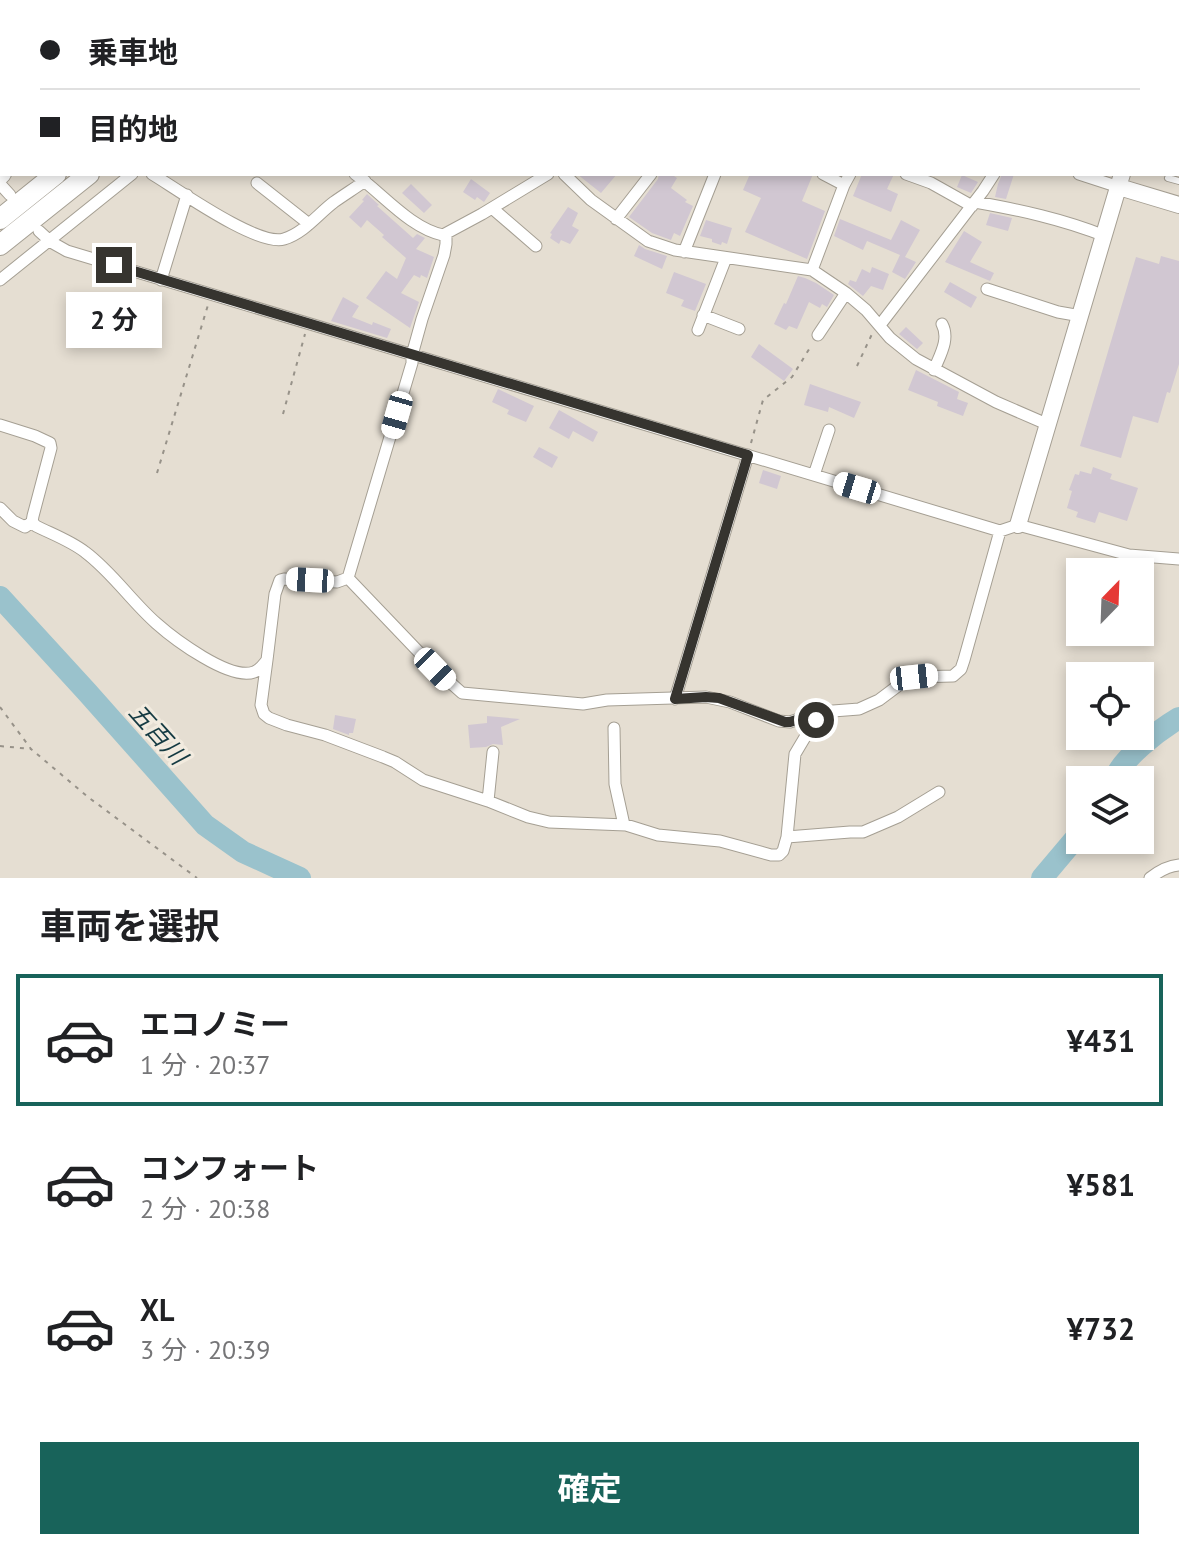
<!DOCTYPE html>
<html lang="ja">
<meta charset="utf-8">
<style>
body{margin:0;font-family:"PT Sans","Noto Sans JP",sans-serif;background:#f2f2f2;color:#202124;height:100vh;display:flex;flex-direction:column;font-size:30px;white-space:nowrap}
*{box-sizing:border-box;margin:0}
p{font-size:26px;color:#757577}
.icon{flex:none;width:44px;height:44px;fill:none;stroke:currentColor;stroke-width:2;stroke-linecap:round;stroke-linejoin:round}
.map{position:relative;height:878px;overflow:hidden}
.drawer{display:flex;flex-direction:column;background:#fff;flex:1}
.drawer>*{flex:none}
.guide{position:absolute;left:0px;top:0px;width:1180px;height:176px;box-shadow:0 4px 12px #0003;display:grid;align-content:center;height:176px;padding:0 40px;background:#fff}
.needle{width:52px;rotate:23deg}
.buttons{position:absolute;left:1066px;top:558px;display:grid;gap:16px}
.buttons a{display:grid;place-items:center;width:88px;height:88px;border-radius:0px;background:#fff;box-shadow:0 4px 12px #0003;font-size:40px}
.end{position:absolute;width:36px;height:36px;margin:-18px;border:10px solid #36342f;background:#fff;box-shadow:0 0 0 4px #fff}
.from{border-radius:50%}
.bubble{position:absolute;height:56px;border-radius:0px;background:#fff;box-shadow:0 4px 12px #0003;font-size:26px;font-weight:700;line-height:56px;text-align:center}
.car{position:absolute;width:24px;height:48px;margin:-24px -12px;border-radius:10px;box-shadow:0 0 6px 2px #0007;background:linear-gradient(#fff 24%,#345 0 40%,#fff 0 76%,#345 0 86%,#fff 0)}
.guide b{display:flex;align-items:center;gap:28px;height:76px;font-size:30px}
.guide b+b{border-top:2px solid #e0e0e0}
.guide i{width:20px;height:20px;background:#202124}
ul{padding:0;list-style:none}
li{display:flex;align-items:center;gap:24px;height:132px;margin:0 16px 12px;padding:0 24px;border:4px solid transparent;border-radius:0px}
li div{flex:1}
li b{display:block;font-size:30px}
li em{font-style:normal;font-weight:700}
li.selected{border-color:#18635a}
li>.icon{width:72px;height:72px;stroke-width:1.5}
h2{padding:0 40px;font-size:36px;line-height:96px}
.button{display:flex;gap:16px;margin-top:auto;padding:16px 40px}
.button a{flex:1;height:92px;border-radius:0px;background:#18635a;color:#fff;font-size:32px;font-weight:700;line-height:92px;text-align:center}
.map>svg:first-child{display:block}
</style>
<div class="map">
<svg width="1179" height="878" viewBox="0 0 1179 878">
<rect width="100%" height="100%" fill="#e5ded2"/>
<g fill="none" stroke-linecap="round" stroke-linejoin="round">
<path stroke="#9ac2cc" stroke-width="22" d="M0,597L87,692L205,825L243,852L300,878
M1114,780C1122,758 1159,730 1179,718
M1042,878L1080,833"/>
</g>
<path fill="#d1c7d2" d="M577,174H617L601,193Z
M659,174H671L677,178L671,188L687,200L685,202L693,206L680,236L674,233L671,240L652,233L629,217L658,179Z
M750,174H813L802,201L825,211L807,259L745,232L761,198L743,190Z
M862,174H894L887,189L898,194L891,212L853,196Z
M1002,174H1014L1006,199L995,197L998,184Z
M962,175L978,182L971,193L957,187Z
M471,179L490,193L484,202L477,197L475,200L463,192Z
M411,184L432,205L424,213L402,193Z
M367,194L379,205L377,206L413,238L417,234L425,238L416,249L434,257L427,278L421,275L420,278L414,275L401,293L419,302L410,328L366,298L386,271L397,279L406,258L382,237L384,235L367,220L361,228L349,217L364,201L362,200Z
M568,207L578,213L572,226L579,230L570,244L561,240L559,244L550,238L552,234L550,233Z
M990,213L1012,218L1008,231L986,225Z
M840,219L891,240L901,220L920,230L905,257L916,262L905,279L892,272L900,255L867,241L863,250L834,236Z
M706,220L732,228L727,244L722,242L721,245L712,242V239L700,236Z
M964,231L982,242L970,262L994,273L990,281L945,262Z
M639,245L645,249L667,256L662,269L634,256Z
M1161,256L1179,261V364L1170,393L1167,392L1158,423L1133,416L1121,458L1080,446L1136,257L1159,264Z
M872,267L889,274L883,290L871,286L863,296L848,284L850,280L856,282L862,269L870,273Z
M674,272L706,284L695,311L681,306L684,300L666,293Z
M798,276L805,278L816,283L834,295L827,307L822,304L820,308L809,302L797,329L789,326L786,330L774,324L784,303L786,304Z
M950,282L977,297L971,308L944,292Z
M343,297L359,306L352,317L372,325L373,322L391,329L387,338L331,321Z
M906,327L923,343L917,349L899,334Z
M759,344L793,369L784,381L751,357Z
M916,370L959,392L957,399L968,403L963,416L937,406L938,402L908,390Z
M810,384L861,402L854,418L829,407L828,412L804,405Z
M498,389L534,406L526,422L507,414L509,410L492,402Z
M559,410L598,432L593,442L573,431L569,439L549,428Z
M539,447L558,457L552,468L533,457Z
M1093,467L1112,474L1110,479L1138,488L1127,521L1099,512L1095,523L1076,517L1078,512L1067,508L1072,491L1069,490L1075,474L1079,475L1080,471L1091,474Z
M763,470L781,476L777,489L759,483Z
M335,715L356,719L353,733H349V735L333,729Z
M487,716L520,719L501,727L503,745L493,744L486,747L470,748L468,725L487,723Z"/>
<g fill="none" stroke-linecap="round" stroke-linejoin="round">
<g stroke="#a59f93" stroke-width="8">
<path id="lane" d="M1178,136H1179
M1178,148L1179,145
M1170,174L1168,178L1179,181"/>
</g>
<g stroke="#a59f93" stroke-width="13">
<path id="street" d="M1107,0L1114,2
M89,2L90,0
M647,2V0
M946,2V0
M0,53L2,55
M152,174C177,189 258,247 284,239C304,233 318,214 334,202C344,195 355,188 365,181
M355,174C383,194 410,228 443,235L482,214L548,174
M564,174L591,200L648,241L675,250L812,270L844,185L850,174
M823,174L844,185
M906,174L931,183L972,206
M1079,174L1119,187
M257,183L309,224
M0,184L10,195
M975,202C1020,210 1062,219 1105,236
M492,208L536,246
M616,219L651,174
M39,231L51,242L67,251L1000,531L1018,525L1129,555L1179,559
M446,235V244L444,255L422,319L412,355V363L348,578L435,669L462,693L583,704L607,700L706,697L730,702L779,721L790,722L820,712L859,709L879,700L903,682L914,677L953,676L961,669L964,660L1000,531
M684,252L715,174
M812,270L846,293L866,310L890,338L916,359L996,402L1049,425
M0,280L132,174
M161,280L187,195
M987,289L1058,312L1081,316
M703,315L739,329
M880,325L983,191L994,174
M698,330L726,258
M818,335L846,293
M934,370C940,355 950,339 942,324
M0,425L35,436L50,443L51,448L33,516L32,522L36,526C52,534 71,541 85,552C112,572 131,601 156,623C174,639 230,681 254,672C260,670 263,665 267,660L275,594L280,580L284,579L337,582L348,578
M814,475L829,430
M0,508L13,521L25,527L32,522
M267,660L261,705L264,714L269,718L287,725L325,735L383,757L395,762L423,780L488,801L528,817L549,822L626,825L658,835L720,841L771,855H779L783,851L787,837L795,754L820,712
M675,699L748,455
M614,728L615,784L624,825
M488,801L493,752
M787,837L850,832H863L898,817L939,792
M1150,878C1159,871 1168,866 1179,865"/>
</g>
<g stroke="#a59f93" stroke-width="18">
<path id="secondary" d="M232,2L235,0
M1172,2V0
M0,177L3,174
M1119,187L1179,205
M1018,525L1122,174"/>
</g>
<g stroke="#a59f93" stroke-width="22">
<path id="highway" d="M283,2L286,0
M317,2L320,0
M0,219L56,174
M0,245L89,174"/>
</g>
<path stroke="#979289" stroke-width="2" stroke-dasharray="4 6" stroke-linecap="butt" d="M165,2L166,0
M857,366L872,334
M283,414L305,334
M751,443L763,400L792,377L811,346
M157,473L208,305
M0,707L31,749L88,797L197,878
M0,746L31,749"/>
<use href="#lane" stroke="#fff" stroke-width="6"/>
<use href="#street" stroke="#fff" stroke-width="11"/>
<use href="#secondary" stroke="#fff" stroke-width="16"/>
<use href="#highway" stroke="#fff" stroke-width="20"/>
</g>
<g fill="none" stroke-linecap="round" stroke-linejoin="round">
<path stroke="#36342f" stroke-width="10" d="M114,265L748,455L675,699L706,697L719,698L785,722H790L820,712L816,720"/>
</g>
<g text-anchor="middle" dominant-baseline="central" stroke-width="6" stroke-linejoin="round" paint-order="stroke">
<g font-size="24" font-style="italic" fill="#143a42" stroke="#f2ebdf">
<text transform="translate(158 734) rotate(48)">五百川</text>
</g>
</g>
</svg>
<div class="buttons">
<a><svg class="needle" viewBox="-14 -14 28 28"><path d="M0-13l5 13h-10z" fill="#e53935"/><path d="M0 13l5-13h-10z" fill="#757577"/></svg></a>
<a><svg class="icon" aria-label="locate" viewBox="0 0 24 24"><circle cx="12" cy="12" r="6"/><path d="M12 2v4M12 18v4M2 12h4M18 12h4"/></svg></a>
<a><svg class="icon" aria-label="layers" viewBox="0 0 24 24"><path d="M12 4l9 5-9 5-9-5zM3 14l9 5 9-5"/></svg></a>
</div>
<i class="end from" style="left:816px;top:720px"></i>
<i class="end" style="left:114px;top:265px"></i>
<div class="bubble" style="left:66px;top:292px;width:96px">2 分</div>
<i class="car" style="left:397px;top:415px;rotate:196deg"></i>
<i class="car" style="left:857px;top:488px;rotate:287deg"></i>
<i class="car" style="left:310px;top:580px;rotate:273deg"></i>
<i class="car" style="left:435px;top:669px;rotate:136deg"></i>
<i class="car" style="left:914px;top:677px;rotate:84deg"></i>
<div class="guide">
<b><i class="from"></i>乗車地</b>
<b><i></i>目的地</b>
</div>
</div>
<section class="drawer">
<h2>車両を選択</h2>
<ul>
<li class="selected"><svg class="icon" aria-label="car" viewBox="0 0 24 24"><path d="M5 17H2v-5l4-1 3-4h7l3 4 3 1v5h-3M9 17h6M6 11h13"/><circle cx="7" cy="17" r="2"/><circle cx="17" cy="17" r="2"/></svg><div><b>エコノミー</b><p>1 分 · 20:37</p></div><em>¥431</em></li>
<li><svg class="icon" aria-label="car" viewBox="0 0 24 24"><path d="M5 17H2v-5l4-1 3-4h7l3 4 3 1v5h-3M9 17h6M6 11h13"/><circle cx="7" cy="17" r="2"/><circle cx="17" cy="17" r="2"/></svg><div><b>コンフォート</b><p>2 分 · 20:38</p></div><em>¥581</em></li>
<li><svg class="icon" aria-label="car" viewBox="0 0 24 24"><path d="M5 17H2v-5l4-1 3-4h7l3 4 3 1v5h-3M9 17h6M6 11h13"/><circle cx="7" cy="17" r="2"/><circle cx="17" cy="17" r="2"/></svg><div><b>XL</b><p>3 分 · 20:39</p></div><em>¥732</em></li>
</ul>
<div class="button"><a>確定</a></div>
</section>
